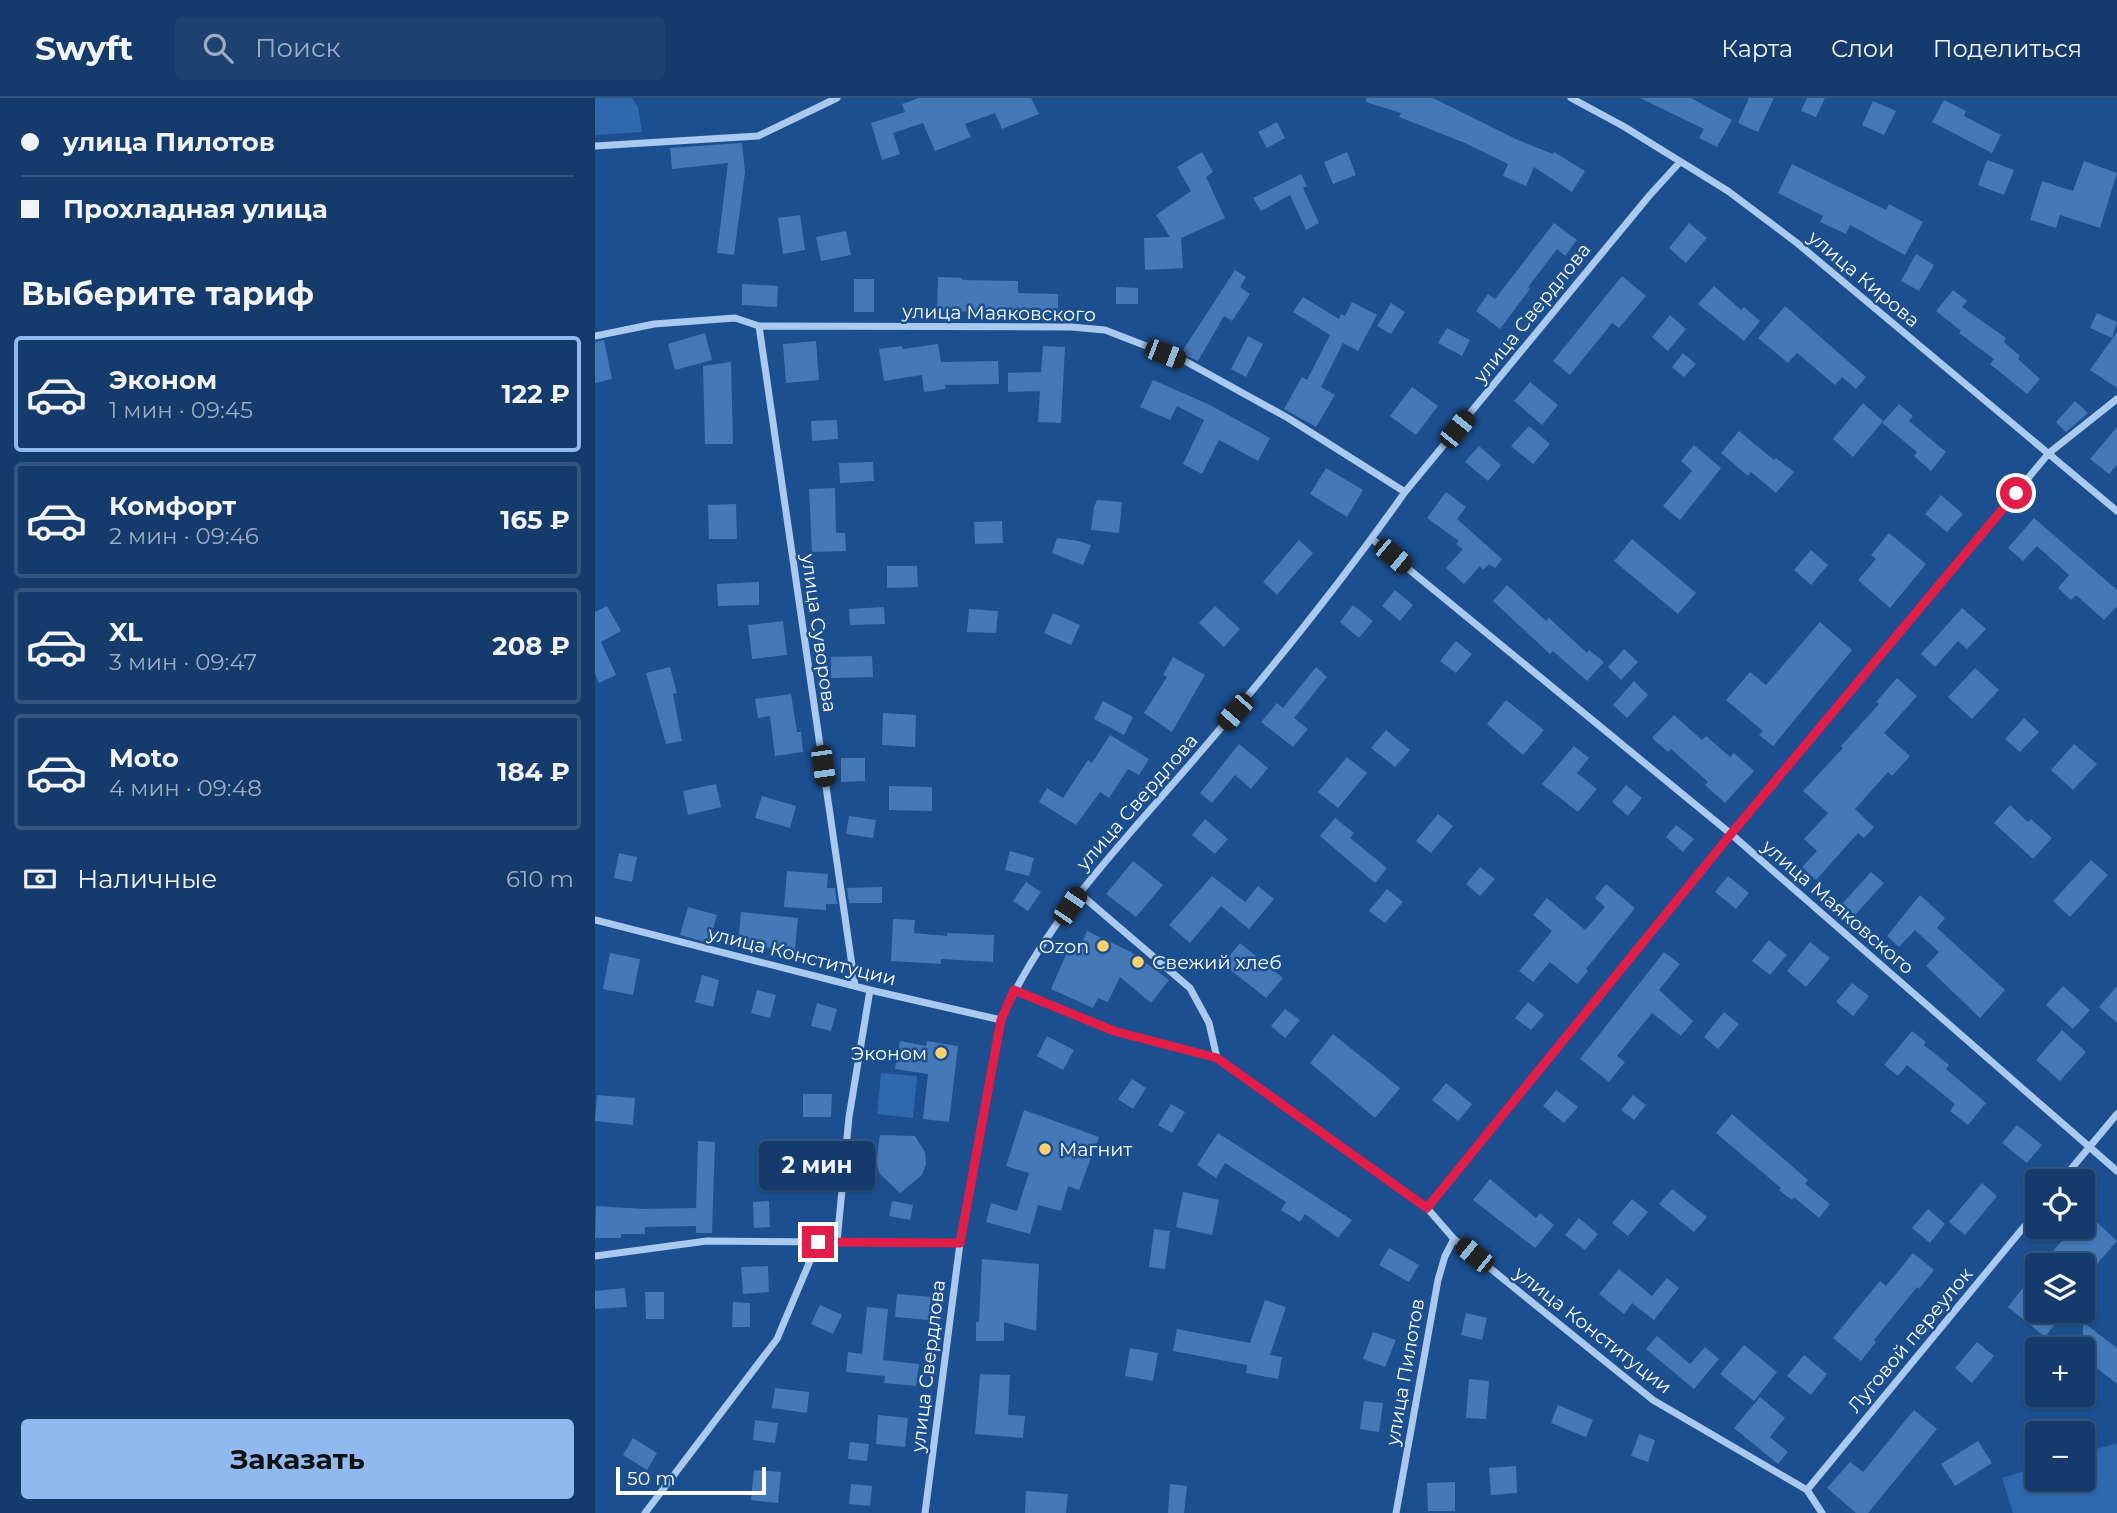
<!DOCTYPE html>
<html lang="ru">
<meta charset="utf-8">
<style>
body{margin:0;font-family:Montserrat,sans-serif;background:#1d4271;color:#f1f3f6;height:100vh;display:flex;flex-direction:column;font-size:26px;white-space:nowrap}
*{box-sizing:border-box;margin:0}
p{font-size:23px;color:#9dadc1}
.icon{flex:none;width:38px;height:38px;fill:none;stroke:currentColor;stroke-width:2;stroke-linecap:round;stroke-linejoin:round}
.map{position:relative;flex:1;overflow:hidden}
.panel{display:flex;flex-direction:column;background:#143b6b;width:595px}
.panel>*{flex:none}
.hud{display:grid;align-content:center;height:154px;padding:0 21px;background:#143b6b}
.tools{position:absolute;left:1430px;top:1071px;display:grid;gap:14px}
.tools a{display:grid;place-items:center;width:70px;height:70px;border-radius:7px;background:#143b6b;box-shadow:0 2px 5px #0004,0 0 0 2px #33557e;font-size:35px}
.scale{position:absolute;left:21px;bottom:18px;width:150px;box-sizing:border-box;padding-left:7px;border:4px solid #fff;border-top:0;font-size:19px;line-height:24px;white-space:nowrap;color:#fff;-webkit-text-stroke:5px #1b4f8f;paint-order:stroke}
.end{position:absolute;width:32px;height:32px;margin:-16px;border:9px solid #e11d48;background:#fff;box-shadow:0 0 0 4px #fff}
.from{border-radius:50%}
.bubble{position:absolute;height:49px;border-radius:7px;background:#143b6b;box-shadow:0 2px 5px #0004,0 0 0 2px #33557e;font-size:23px;font-weight:700;line-height:49px;text-align:center}
.car{position:absolute;width:21px;height:42px;margin:-21px -10px;border-radius:9px;box-shadow:0 0 5px 2px #0007;background:linear-gradient(#222 24%,#8ab4d8 0 40%,#222 0 76%,#8ab4d8 0 86%,#222 0)}
.hud b{display:flex;align-items:center;gap:24px;height:66px;font-size:26px}
.hud b+b{border-top:2px solid #33557e}
.hud i{width:18px;height:18px;background:#f1f3f6}
ul{padding:0;list-style:none}
li{display:flex;align-items:center;gap:21px;height:116px;margin:0 14px 10px;padding:0 7px;border:4px solid #33557e;border-radius:7px}
li div{flex:1}
li b{display:block;font-size:26px}
li em{font-style:normal;font-weight:700}
li.on{border-color:#90b9f0}
li>.icon{width:63px;height:63px;stroke-width:1.5}
h2{padding:0 21px;font-size:32px;line-height:84px}
.pay{display:flex;align-items:center;gap:18px;height:77px;padding:0 21px;font-size:26px}
.pay p{margin-inline-start:auto}
.cta{display:flex;gap:14px;margin-top:auto;padding:14px 21px}
.cta a{flex:1;height:80px;border-radius:7px;background:#90b9f0;color:#111;font-size:28px;font-weight:700;line-height:80px;text-align:center}
header{display:flex;align-items:center;gap:42px;box-sizing:border-box;height:98px;padding:0 35px;background:#143b6b;border-bottom:2px solid #33557e}
header strong{font-size:33px}
nav{display:flex;gap:38px;margin-inline-start:auto;font-size:24px}
.search{width:490px;height:63px;background:#1d4271;display:flex;align-items:center;gap:18px;box-sizing:border-box;padding:0 24px;border-radius:7px;color:#9dadc1;font-size:26px}
main{display:flex;flex:1;min-height:0}
.map>svg:first-child{display:block}
</style>
<header>
<strong>Swyft</strong>
<div class="search"><svg class="icon" aria-label="search" viewBox="0 0 24 24"><circle cx="10" cy="10" r="6"/><path d="M15 15l6 6"/></svg>Поиск</div>
<nav><a>Карта</a><a>Слои</a><a>Поделиться</a></nav>
</header>
<main>
<section class="panel">
<div class="hud">
<b><i class="from"></i>улица Пилотов</b>
<b><i></i>Прохладная улица</b>
</div>
<h2>Выберите тариф</h2>
<ul>
<li class="on"><svg class="icon" aria-label="car" viewBox="0 0 24 24"><path d="M5 17H2v-5l4-1 3-4h7l3 4 3 1v5h-3M9 17h6M6 11h13"/><circle cx="7" cy="17" r="2"/><circle cx="17" cy="17" r="2"/></svg><div><b>Эконом</b><p>1 мин · 09:45</p></div><em>122 ₽</em></li>
<li><svg class="icon" aria-label="car" viewBox="0 0 24 24"><path d="M5 17H2v-5l4-1 3-4h7l3 4 3 1v5h-3M9 17h6M6 11h13"/><circle cx="7" cy="17" r="2"/><circle cx="17" cy="17" r="2"/></svg><div><b>Комфорт</b><p>2 мин · 09:46</p></div><em>165 ₽</em></li>
<li><svg class="icon" aria-label="car" viewBox="0 0 24 24"><path d="M5 17H2v-5l4-1 3-4h7l3 4 3 1v5h-3M9 17h6M6 11h13"/><circle cx="7" cy="17" r="2"/><circle cx="17" cy="17" r="2"/></svg><div><b>XL</b><p>3 мин · 09:47</p></div><em>208 ₽</em></li>
<li><svg class="icon" aria-label="car" viewBox="0 0 24 24"><path d="M5 17H2v-5l4-1 3-4h7l3 4 3 1v5h-3M9 17h6M6 11h13"/><circle cx="7" cy="17" r="2"/><circle cx="17" cy="17" r="2"/></svg><div><b>Moto</b><p>4 мин · 09:48</p></div><em>184 ₽</em></li>
</ul>
<div class="pay"><svg class="icon" aria-label="cash" viewBox="0 0 24 24"><path d="M3 7h18v10H3z"/><circle cx="12" cy="12" r="2"/></svg>Наличные<p>610 m</p></div>
<div class="cta"><a>Заказать</a></div>
</section>
<div class="map">
<svg width="1522" height="1415" viewBox="0 0 1522 1415">
<rect width="100%" height="100%" fill="#1b4f8f"/>
<path fill="#2e69ad" d="M0,0H37L43,9L47,34L0,37Z
M286,975L322,978L318,1020L282,1016Z
M1522,1345V1415H1418L1407,1380L1442,1369V1381H1488V1355Z"/>
<path fill="#4478b7" d="M324,0H436L444,16L407,31L400,15L370,26L376,39L340,53L328,25L298,35L305,56L287,62L276,25L310,14L307,6Z
M771,0H838L923,42L958,56L959,54L990,73L977,94L939,69L931,88L908,78L913,66L870,45L804,19L806,15L771,4Z
M1045,0H1096L1137,22L1122,49L1104,40L1109,31Z
M1154,0H1179L1163,34L1143,25Z
M1212,0H1230L1221,19L1206,13Z
M1349,2L1371,13L1369,18L1406,37L1397,55L1337,24Z
M1278,3L1301,13L1289,37L1267,27Z
M682,24L690,40L672,50L663,34Z
M147,45L150,74L139,157L122,155L133,65L77,71L75,50Z
M607,54L618,74L611,79L630,120L586,140L588,170L550,172L549,140L575,139L561,117L596,93L582,69Z
M752,54L761,77L738,86L729,64Z
M1392,62L1419,72L1409,97L1383,87Z
M1489,63L1522,75L1505,130L1465,117L1461,130L1435,122L1447,83L1478,93Z
M1197,66L1291,112L1294,106L1328,124L1310,157L1255,127L1251,136L1225,124L1228,118L1183,95Z
M706,76L712,88L708,90L724,125L711,132L695,97L666,113L658,100Z
M205,117L210,152L188,156L183,120Z
M959,125L982,142L970,158L962,151L933,189L935,191L905,231L881,213L893,196L900,201Z
M1094,125L1112,140L1091,165L1074,150Z
M251,133L256,157L226,163L221,139Z
M1321,156L1339,167L1324,193L1306,183Z
M640,172L651,179L645,189L655,196L637,223L629,218L603,263L586,255Z
M1027,178L1051,198L1024,230L1017,225L975,277L958,263Z
M343,179L367,180V182L423,183V195L463,196V217L392,216V214L342,213Z
M259,181H279V214H259Z
M147,186L183,188L182,209L147,207Z
M1119,188L1146,212L1149,209L1165,223L1149,243L1103,206Z
M521,189L543,190V206H521Z
M1358,192L1372,203L1367,209L1411,240L1409,244L1425,258L1423,261L1445,281L1432,296L1395,266L1399,261L1364,235L1366,233L1341,213Z
M708,199L744,221L746,216L750,218L757,204L782,217L763,253L748,245L726,289L740,297L721,329L689,311L707,279L712,282L735,237L698,214Z
M796,205L810,214L796,236L782,228Z
M1190,208L1271,279L1261,291L1247,279L1240,287L1202,255L1193,265L1163,240Z
M1502,215L1522,224L1517,240L1495,230Z
M1075,217L1091,231L1073,253L1057,239Z
M852,230L875,242L867,258L843,245Z
M1522,234V290L1495,272Z
M110,235L117,262L80,272L73,246Z
M653,238L668,246L651,279L636,271Z
M9,242L17,281L0,285V244Z
M221,243L224,282L191,285L188,246Z
M343,246L346,264L403,263L404,286L350,287L351,291L329,294L327,277L289,283L284,251L307,248L308,251Z
M448,248L470,249L466,325L443,324L445,293L413,294V275L446,274Z
M1088,255L1101,266L1089,279L1077,269Z
M136,264L138,346H110L108,268Z
M558,282L613,306L675,340L663,363L624,342L607,376L588,366L609,322L582,308L575,322L545,309Z
M935,284L963,307L947,327L919,303Z
M817,289L843,308L821,337L795,318Z
M1480,303L1493,315L1471,334L1461,324Z
M1268,305L1288,323L1258,359L1238,341Z
M1304,306L1318,318L1314,323L1351,354L1336,373L1319,358L1322,354L1287,325Z
M242,322L243,341L217,343L216,323Z
M934,328L955,346L938,366L916,348Z
M1522,329V367L1514,376L1495,361Z
M1144,333L1179,362L1181,360L1199,374L1181,395L1156,374L1153,378L1126,355Z
M1099,347L1126,370L1085,422L1068,408L1097,373L1086,363Z
M884,348L906,367L893,383L870,364Z
M278,364L279,383L245,385L244,365Z
M731,370L768,392L752,419L715,396Z
M240,390L241,435H250L251,453L217,454L214,391Z
M851,394L871,409L862,421L907,461L900,470L894,466L888,472L885,468L869,486L851,470L868,451L861,446L864,443L832,420Z
M1346,397L1368,416L1352,434L1330,416Z
M502,402L527,404L524,435L496,432L499,409Z
M141,406L142,441H114L113,407Z
M1439,420L1522,492V508L1509,522L1481,497L1476,502L1463,490L1474,477L1442,448L1428,463L1413,450Z
M407,423L408,445L380,446L379,424Z
M1294,435L1331,466L1295,510L1263,482L1281,461L1276,457Z
M462,440L484,443L496,447L488,467L457,455Z
M1037,441L1101,495L1083,516L1019,463Z
M704,442L718,455L682,497L668,484Z
M1216,452L1233,467L1216,487L1199,472Z
M292,468H322L323,489L292,490Z
M164,484V507L123,508L122,486Z
M912,487L951,523L954,520L992,555L994,552L1009,564L992,583L958,553L955,556L898,503Z
M800,492L818,507L805,523L787,508Z
M758,507L778,523L764,540L745,524Z
M12,508L26,533L6,544L21,577L4,585L0,576V514Z
M620,508L645,531L629,549L604,525Z
M289,509L290,526L255,527L254,511Z
M1367,510L1391,531L1372,551L1363,543L1340,569L1326,556Z
M374,511L403,513L401,535L372,534Z
M458,515L485,527L476,547L449,535Z
M188,523L192,557L157,561L153,527Z
M1225,524L1257,552L1178,648L1164,637L1168,633L1131,602L1155,574L1171,587Z
M861,543L877,556L861,575L845,563Z
M1029,551L1043,564L1026,582L1013,569Z
M277,558L278,579L236,580V559Z
M578,559L610,577L577,634L549,615L572,579L568,577Z
M75,569L82,595L78,596L87,643L71,646L51,575Z
M721,569L732,579L699,620L713,631L698,649L666,624L682,605L688,610Z
M1380,570L1404,592L1377,621L1353,599Z
M1302,580L1322,598L1289,635L1315,658L1297,678L1293,674L1260,711L1279,729L1269,740L1263,735L1221,782L1207,769L1222,753L1209,741L1233,715L1208,693L1248,650L1246,648L1284,606L1281,604Z
M1039,583L1053,597L1032,620L1018,607Z
M196,596L202,634H206L208,654L180,658L175,618L163,620L160,601Z
M911,602L949,632L928,657L892,626Z
M508,603L538,619L529,637L499,621Z
M288,615L321,617L320,649L287,647Z
M1079,617L1107,642L1111,638L1135,659L1139,655L1159,673L1130,705L1110,687L1113,684L1076,651L1073,654L1057,640Z
M1429,620L1444,634L1425,654L1410,641Z
M791,632L815,652L800,669L776,650Z
M515,637L554,661L544,677L533,671L514,700L505,694L481,727L444,704L452,690L468,700L493,662L497,665Z
M644,646L673,670L656,691L640,677L617,705L605,695Z
M1479,646L1502,666L1478,692L1456,672Z
M979,648L994,660L982,675L1002,691L983,714L947,686Z
M752,659L772,675L743,710L723,694Z
M246,660H270V683L246,684Z
M121,686L126,709L93,717L88,693Z
M1031,687L1047,700L1033,718L1017,704Z
M294,688L337,689V713L294,712Z
M167,698L201,708L195,730L160,720Z
M1415,707L1433,724L1436,721L1457,740L1438,761L1399,725Z
M843,716L858,728L836,755L821,743Z
M254,718L281,722L278,740L251,736Z
M740,720L759,735L755,740L792,770L780,785L725,738Z
M610,721L633,741L620,756L597,737Z
M1081,727L1099,741L1088,754L1071,739Z
M415,753L439,760L434,778L410,772Z
M24,755L42,759L37,784L19,780Z
M1496,762L1513,777L1475,819L1458,803Z
M538,763L568,787L541,819L511,796Z
M885,769L900,781L885,798L871,786Z
M192,773L233,776L232,790H240L242,806H231V812L189,809Z
M1276,774L1289,785L1260,817L1247,806Z
M617,778L650,804L663,788L679,801L654,831L626,808L595,845L574,827Z
M1133,778L1154,795L1141,811L1120,794Z
M431,784L446,794L433,813L418,803Z
M1011,786L1040,810L991,871L993,873L982,886L955,864L938,884L924,873L957,833L938,817L952,800L990,832L1010,809L1000,800Z
M287,789V805H254L252,790Z
M792,791L808,804L790,825L774,813Z
M1325,797L1350,820L1342,830L1410,892L1385,920L1331,868L1344,854L1320,832L1304,849L1292,838Z
M93,809L122,817L114,845L85,837Z
M146,814L203,820L200,852L143,847Z
M298,821L320,822L319,835L352,838V835L399,837L398,864L346,861V866L296,863Z
M492,833L536,854L574,882L556,905L525,879L513,904L503,900L498,910L456,891L473,852L482,856Z
M1174,842L1192,857L1175,877L1157,863Z
M1215,844L1235,860L1211,889L1192,873Z
M645,845L688,880L671,900L628,866Z
M1069,854L1085,866L1064,892L1098,923L1086,938L1057,915L1022,958L1030,964L1014,984L985,961Z
M15,855L45,861L38,897L8,891Z
M107,877L124,882L118,909L100,904Z
M1257,885L1274,898L1258,918L1241,904Z
M1468,888L1495,912L1478,931L1451,907Z
M1522,888V925L1504,909Z
M162,892L181,897L175,920L156,915Z
M933,904L949,917L936,932L920,920Z
M222,905L242,911L236,933L216,928Z
M690,911L705,922L690,940L676,928Z
M1129,914L1144,926L1123,951L1109,939Z
M1467,932L1491,954L1465,983L1441,962Z
M1317,933L1331,944L1329,947L1354,967L1351,971L1391,1005L1373,1027L1355,1013L1360,1006L1312,967L1303,978L1289,967Z
M738,936L805,990L780,1020L715,965Z
M452,938L479,952L468,972L442,958Z
M305,943L331,948L332,943L363,948L354,1024L328,1021L333,976L300,971Z
M537,981L551,990L538,1011L523,1001Z
M851,985L877,1006L863,1023L837,1002Z
M961,992L983,1009L969,1025L948,1008Z
M208,996H237L236,1019H208Z
M2,997L40,1000L38,1027L0,1023Z
M1038,997L1051,1007L1039,1022L1026,1012Z
M576,1006L590,1014L577,1035L563,1027Z
M429,1012L504,1039L484,1092L473,1088L466,1113L443,1107L435,1136L391,1124L396,1105L422,1113L434,1075L411,1068Z
M1137,1016L1213,1082L1210,1086L1235,1106L1224,1120L1199,1099L1197,1102L1184,1092L1186,1090L1121,1035Z
M1422,1027L1447,1047L1432,1065L1407,1045Z
M623,1035L757,1122L743,1140L710,1116L705,1124L686,1112L691,1104L630,1065L621,1080L602,1067Z
M285,1037L320,1038L330,1054L331,1066L327,1077L305,1095L285,1076L281,1065Z
M103,1043L120,1044L117,1135H101V1128L50,1129V1136H26V1140H0L1,1108L49,1111L101,1110Z
M895,1081L941,1120L945,1115L959,1127L940,1150L878,1102Z
M1387,1085L1402,1098L1370,1137L1354,1124Z
M1077,1091L1112,1119L1099,1134L1064,1106Z
M588,1094L624,1102L617,1137L581,1129Z
M1037,1101L1053,1114L1033,1138L1017,1125Z
M174,1103L175,1129L159,1130L158,1104Z
M297,1103L318,1107L315,1122L294,1118Z
M1333,1111L1350,1126L1335,1145L1317,1130Z
M1492,1115L1522,1143L1488,1182V1167H1445L1480,1129H1488V1120Z
M984,1120L1003,1136L990,1152L970,1137Z
M559,1131L575,1133L570,1171L554,1169Z
M794,1150L824,1167L814,1184L784,1167Z
M1318,1155L1339,1172L1324,1191L1322,1189L1279,1242L1281,1244L1266,1263L1238,1240L1285,1183L1291,1188Z
M387,1161L444,1166L441,1233L409,1224V1243H381V1224H384Z
M173,1168L174,1194L148,1196L146,1169Z
M1024,1171L1057,1198L1072,1180L1084,1190L1059,1222L1037,1205L1029,1216L1004,1196Z
M1442,1172V1213H1452L1463,1222L1450,1239L1413,1209Z
M30,1190L32,1209L0,1211V1193Z
M50,1194H69V1221H51Z
M302,1196L336,1199L334,1222L300,1219Z
M670,1202L691,1209L675,1257L687,1259L683,1281L651,1275L652,1267L578,1253L582,1231L655,1245Z
M138,1204L155,1205V1229H137Z
M225,1207L247,1217L238,1236L216,1226Z
M272,1209L293,1211L288,1262L324,1266L321,1288L289,1285L290,1278L251,1274L253,1254L267,1256Z
M871,1215L892,1220L887,1242L866,1237Z
M1488,1224L1522,1250V1286L1488,1259Z
M778,1234L801,1242L790,1269L768,1261Z
M1062,1238L1095,1266L1110,1249L1124,1261L1099,1291L1051,1251Z
M1382,1244L1399,1258L1377,1285L1360,1270Z
M1149,1247L1182,1274L1159,1303L1125,1276Z
M535,1250L563,1255L558,1283L530,1278Z
M1209,1257L1232,1276L1216,1297L1192,1278Z
M385,1276L415,1277L413,1317L430,1318L428,1340L380,1336Z
M874,1281L894,1283L891,1321L871,1320Z
M180,1290L214,1294L212,1315L177,1310Z
M1165,1299L1190,1320L1175,1339L1193,1354L1183,1366L1139,1330Z
M769,1303L788,1305L784,1334L765,1331Z
M963,1307L998,1322L991,1339L956,1325Z
M1319,1312L1342,1331L1273,1415H1261L1232,1390L1255,1364L1268,1374Z
M283,1317L313,1320L310,1349L281,1346Z
M160,1322L183,1325L180,1345L158,1342Z
M1044,1336L1060,1342L1053,1364L1036,1358Z
M38,1340L62,1355L52,1372L28,1357Z
M1383,1343L1397,1365L1360,1388L1346,1366Z
M255,1344L274,1346L272,1363L253,1361Z
M921,1368L922,1395L896,1397L894,1370Z
M159,1372L186,1374L183,1405L156,1402Z
M860,1384V1413H833L832,1385Z
M256,1386L277,1388L275,1408L254,1406Z
M575,1386L592,1388L589,1415H573Z
M431,1393L473,1396L471,1415H430Z"/>
<g fill="none" stroke-linecap="round" stroke-linejoin="round">
<path stroke="#a9c9ee" stroke-width="7" d="M976,0L1028,28L1133,93L1202,145L1522,413
M0,48L163,38L242,0
M164,228L260,888
M0,238L59,226L140,220L164,228L476,229L510,232L590,263L693,320L810,394
M777,441L1136,736L1522,1073
M484,795L595,890L614,925L622,960
M0,822L275,892L406,922
M419,892L519,933L622,960L832,1110L859,1141L1058,1302L1212,1392L1227,1415
M1466,1083L1522,1016
M832,1110L1136,736L1454,355L1522,301
M242,1144L254,1019L275,892
M0,1158L112,1143L365,1145
M1212,1392L1442,1113
M50,1415L182,1241L223,1144
M330,1415L365,1145L406,922C449,823 532,740 602,658C675,573 745,486 810,394L1054,98L1084,65
M801,1415L843,1182L850,1158L859,1141"/>
</g>
<g fill="none" stroke-linecap="round" stroke-linejoin="round">
<path stroke="#e11d48" stroke-width="9" d="M223,1144L365,1145L406,922L419,892L519,933L622,960L832,1110L1136,736L1421,395"/>
</g>
<g fill="#ffd166" stroke="#1b4f8f" stroke-width="2.5">
<circle cx="508" cy="848" r="7"/>
<circle cx="543" cy="864" r="7"/>
<circle cx="346" cy="955" r="7"/>
<circle cx="450" cy="1051" r="7"/>
</g>
<g text-anchor="middle" dominant-baseline="central" stroke-width="5" stroke-linejoin="round" paint-order="stroke">
<g font-size="19" fill="#fff" stroke="#1b4f8f">
<text transform="translate(1269 181) rotate(40)">улица Кирова</text>
<text transform="translate(404 215) rotate(1)">улица Маяковского</text>
<text transform="translate(937 215) rotate(-51)">улица Свердлова</text>
<text transform="translate(224 535) rotate(82)">улица Суворова</text>
<text transform="translate(542 704) rotate(-49)">улица Свердлова</text>
<text transform="translate(1243 809) rotate(41)">улица Маяковского</text>
<text transform="translate(207 858) rotate(14)">улица Конституции</text>
<text transform="translate(998 1232) rotate(38)">улица Конституции</text>
<text transform="translate(1315 1242) rotate(-50)">Луговой переулок</text>
<text transform="translate(333 1268) rotate(-83)">улица Свердлова</text>
<text transform="translate(810 1274) rotate(-80)">улица Пилотов</text>
</g>
<g font-size="19" fill="#fff" stroke="#1b4f8f" text-anchor="end">
<text x="494" y="848">Ozon</text>
<text x="557" y="864" text-anchor="start">Свежий хлеб</text>
<text x="332" y="955">Эконом</text>
<text x="464" y="1051" text-anchor="start">Магнит</text>
</g>
</g>
</svg>
<div class="tools">
<a><svg class="icon" aria-label="locate" viewBox="0 0 24 24"><circle cx="12" cy="12" r="6"/><path d="M12 2v4M12 18v4M2 12h4M18 12h4"/></svg></a>
<a><svg class="icon" aria-label="layers" viewBox="0 0 24 24"><path d="M12 4l9 5-9 5-9-5zM3 14l9 5 9-5"/></svg></a>
<a>+</a>
<a>−</a>
</div>
<div class="scale">50 m</div>
<i class="end from" style="left:1421px;top:395px"></i>
<i class="end" style="left:223px;top:1144px"></i>
<div class="bubble" style="left:164px;top:1043px;width:116px">2 мин</div>
<i class="car" style="left:570px;top:256px;rotate:111deg"></i>
<i class="car" style="left:862px;top:331px;rotate:39deg"></i>
<i class="car" style="left:798px;top:458px;rotate:130deg"></i>
<i class="car" style="left:640px;top:614px;rotate:221deg"></i>
<i class="car" style="left:228px;top:668px;rotate:172deg"></i>
<i class="car" style="left:475px;top:808px;rotate:34deg"></i>
<i class="car" style="left:879px;top:1157px;rotate:309deg"></i>
</div>
</main>
